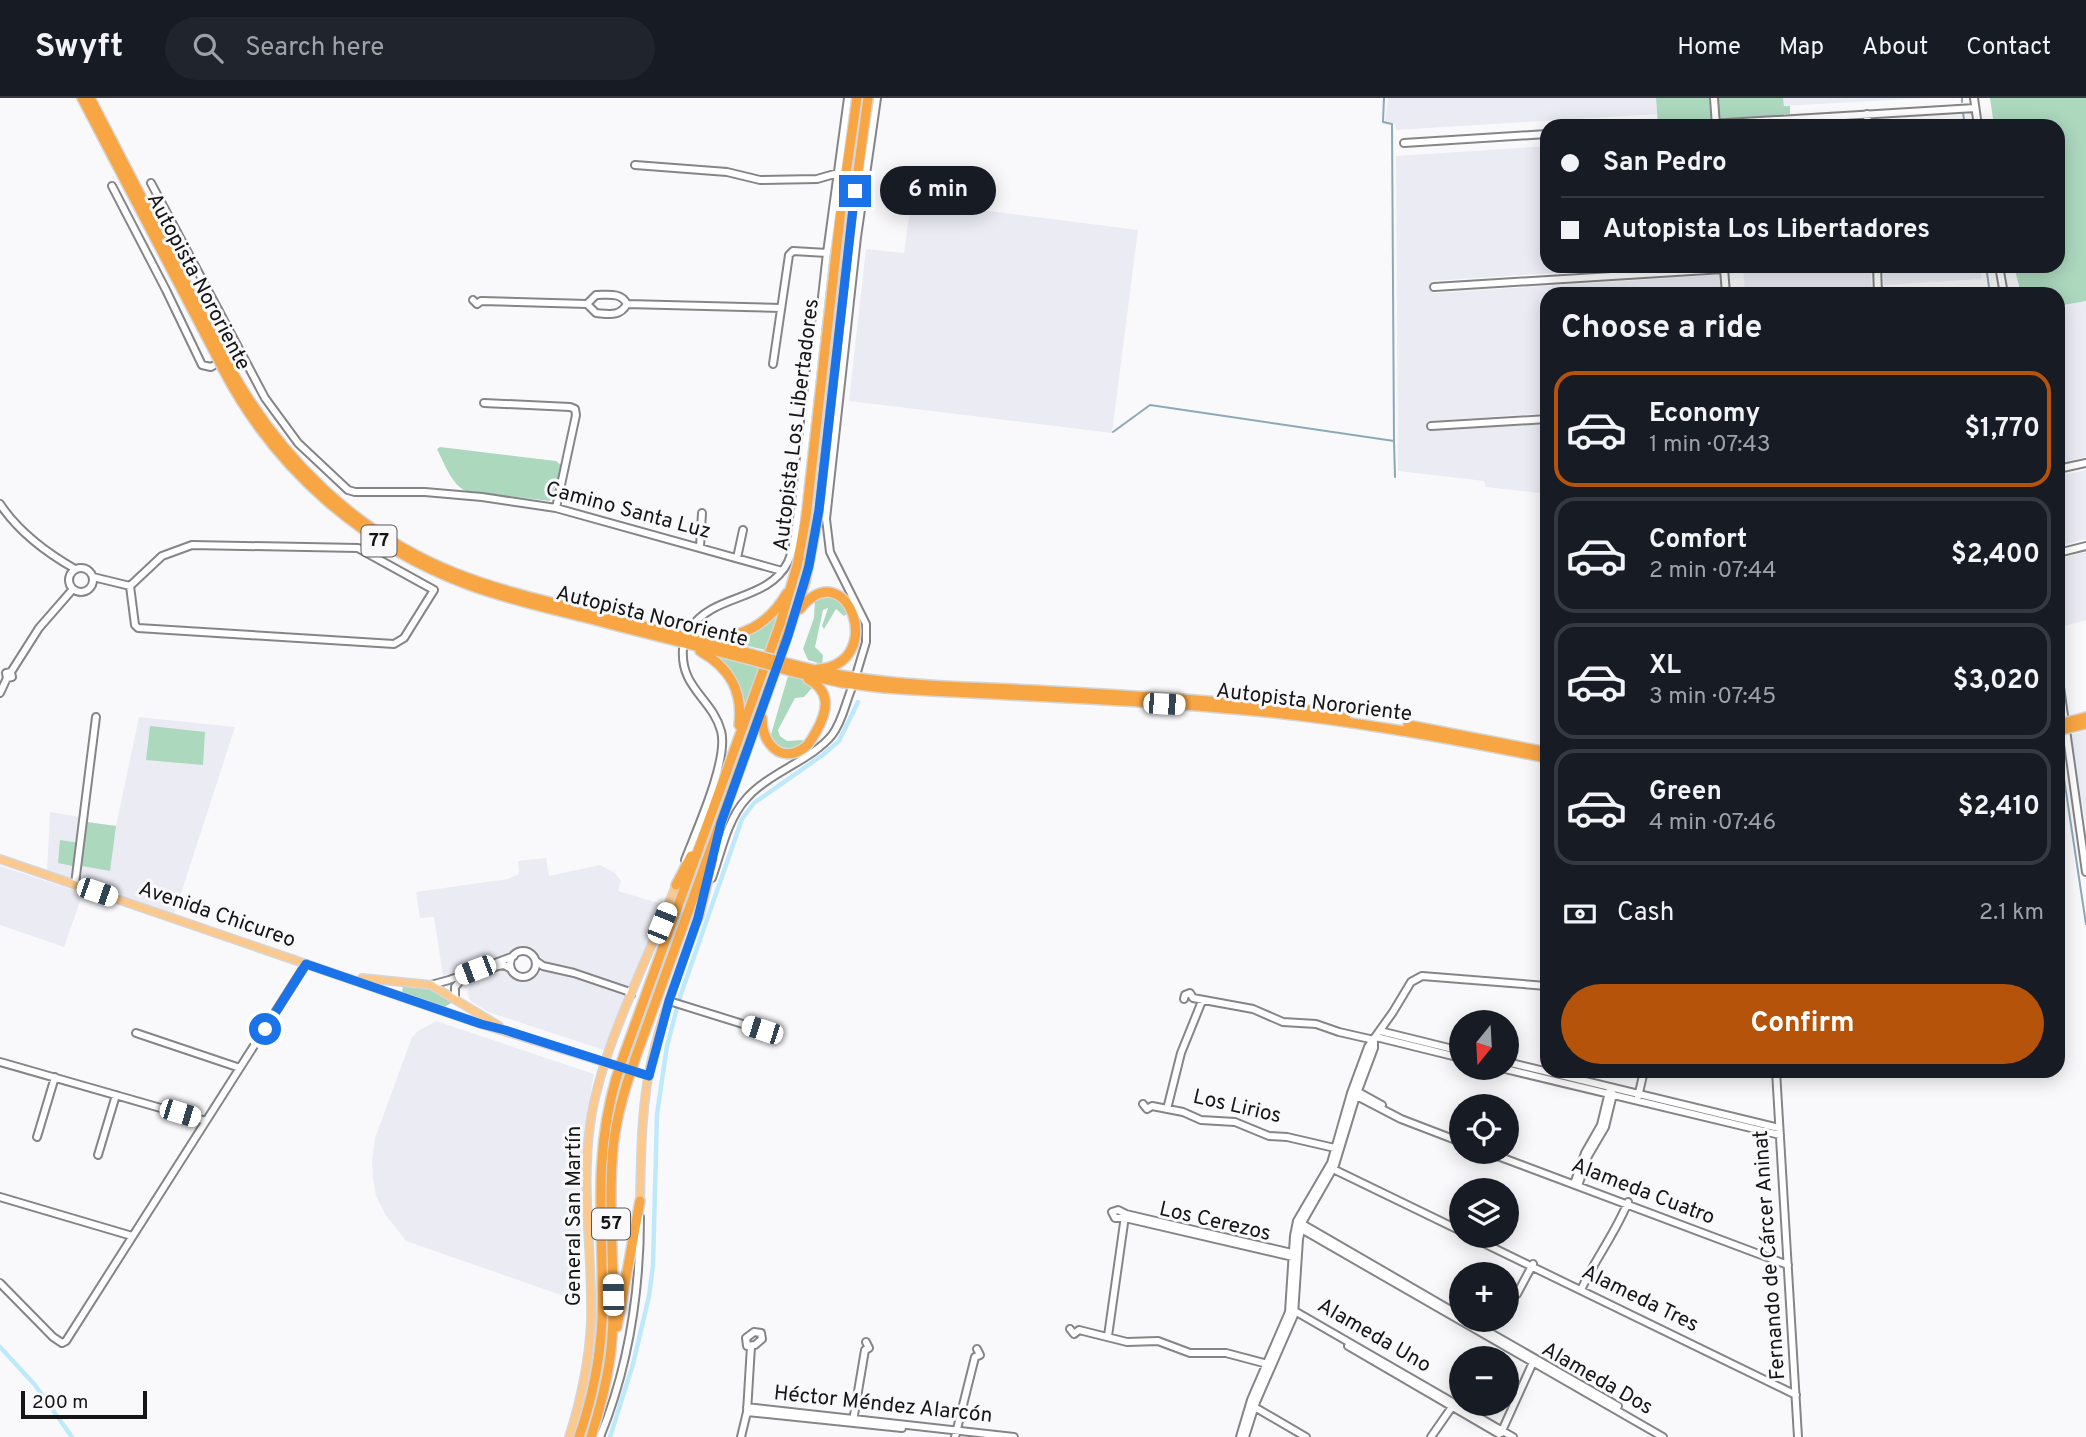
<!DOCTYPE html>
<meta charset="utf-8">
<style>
body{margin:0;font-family:Overpass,sans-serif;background:#20242c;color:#f1f3f6;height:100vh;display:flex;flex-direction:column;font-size:26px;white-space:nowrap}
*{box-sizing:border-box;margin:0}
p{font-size:23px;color:#9ea1a6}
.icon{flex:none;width:38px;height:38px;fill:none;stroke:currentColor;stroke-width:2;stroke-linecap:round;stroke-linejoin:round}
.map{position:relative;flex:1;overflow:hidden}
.panel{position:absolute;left:1540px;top:189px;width:525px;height:791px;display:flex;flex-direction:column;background:#171b24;border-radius:21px;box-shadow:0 4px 18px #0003}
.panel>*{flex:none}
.guide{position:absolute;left:1540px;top:21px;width:525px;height:154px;border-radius:21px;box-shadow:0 4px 18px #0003;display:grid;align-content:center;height:154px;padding:0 21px;background:#171b24}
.needle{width:46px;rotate:198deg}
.fabs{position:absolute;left:1449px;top:912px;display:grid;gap:14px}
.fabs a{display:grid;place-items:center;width:70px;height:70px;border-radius:50%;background:#171b24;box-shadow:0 4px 18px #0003;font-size:35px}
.scale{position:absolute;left:21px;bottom:18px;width:126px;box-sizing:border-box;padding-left:7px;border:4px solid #151516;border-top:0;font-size:19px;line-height:24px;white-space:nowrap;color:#151516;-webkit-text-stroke:5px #f9f9fc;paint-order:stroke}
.end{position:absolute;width:32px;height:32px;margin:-16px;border:9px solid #1a73e8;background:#fff;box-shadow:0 0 0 4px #fff}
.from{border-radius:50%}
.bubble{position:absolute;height:49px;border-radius:24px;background:#171b24;box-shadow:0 4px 18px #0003;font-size:23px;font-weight:700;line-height:49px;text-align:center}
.car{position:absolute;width:21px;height:42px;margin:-21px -10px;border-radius:9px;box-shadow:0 0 5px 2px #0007;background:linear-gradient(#fff 24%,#345 0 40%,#fff 0 76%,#345 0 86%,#fff 0)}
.guide b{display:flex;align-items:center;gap:24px;height:66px;font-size:26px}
.guide b+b{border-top:2px solid #363941}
.guide i{width:18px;height:18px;background:#f1f3f6}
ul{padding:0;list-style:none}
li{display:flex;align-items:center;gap:21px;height:116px;margin:0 14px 10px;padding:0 7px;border:4px solid #363941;border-radius:21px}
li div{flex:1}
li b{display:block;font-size:26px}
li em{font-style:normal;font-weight:700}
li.on{border-color:#b45309}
li>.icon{width:63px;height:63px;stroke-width:1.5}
h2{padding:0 21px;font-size:32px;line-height:84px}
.pay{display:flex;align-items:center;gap:18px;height:77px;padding:0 21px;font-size:26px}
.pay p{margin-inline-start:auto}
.cta{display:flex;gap:14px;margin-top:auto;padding:14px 21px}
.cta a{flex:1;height:80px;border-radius:42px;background:#b45309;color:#fff;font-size:28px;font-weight:700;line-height:80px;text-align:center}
header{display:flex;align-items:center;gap:42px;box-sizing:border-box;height:98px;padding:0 35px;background:#171b24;border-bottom:2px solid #363941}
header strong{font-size:33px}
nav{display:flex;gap:38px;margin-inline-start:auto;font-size:24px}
.search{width:490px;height:63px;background:#20242c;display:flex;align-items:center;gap:18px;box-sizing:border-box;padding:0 24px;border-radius:38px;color:#9ea1a6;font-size:26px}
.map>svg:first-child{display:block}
</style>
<header>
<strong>Swyft</strong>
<div class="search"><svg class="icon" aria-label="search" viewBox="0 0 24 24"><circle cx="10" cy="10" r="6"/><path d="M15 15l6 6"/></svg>Search here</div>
<nav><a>Home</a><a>Map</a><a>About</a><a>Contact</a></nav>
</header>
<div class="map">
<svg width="2086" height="1339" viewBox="0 0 2086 1339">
<rect width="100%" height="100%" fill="#f9f9fc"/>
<path fill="#ebebf4" d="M1388,0H1656L1657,16L1396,32L1395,26L1385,24Z
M1783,0H1927L1784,8Z
M1547,48V168H1660L1432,183L1433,195L1721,177L1722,196H1547V315L1428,323L1429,332L1547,326V396L1486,389L1484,383L1398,373L1396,58Z
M911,103L1138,132L1112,335L849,303L866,151L904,155Z
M1743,168H1870L1872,196H1745Z
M1883,168H1980L1982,181L1884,187Z
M2086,203V359L2058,365V208Z
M2086,372V441L2058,448V378Z
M2086,454V522L2064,528L2058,487V461Z
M139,619L235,629L174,817L47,773L50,714L86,720L87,724L116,728Z
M2086,633V726L2069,637Z
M546,760L549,778L600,767L615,775L621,783L618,793L662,806L633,886L629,889L585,874L545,865L539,862L534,855L522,851L443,878L434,819L420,820L416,794L508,781L519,776L518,763Z
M0,768L83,795L64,849L0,827Z
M503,872L522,883L533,881L542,873L568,878L625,898L604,952L488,914L470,902L467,895L471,884Z
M436,923L594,976L584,1031L581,1081V1204L406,1143L385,1116L376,1098L373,1081L372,1063L375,1040L412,939L418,933Z"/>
<path fill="#acd8be" d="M1656,0H1783L1784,8H1790V16H1784L1785,28H1658Z
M1990,0H2086V203L2058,208V196H2021L2014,168H2058V28H1994Z
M440,349L556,363L562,368L550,403L466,393C452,387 444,365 437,351Z
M827,497L843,504L848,515L844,518L836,511L824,531L822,528L828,510L823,512L815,549L823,557L822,566L808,562L803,551L814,520L815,502Z
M783,505L765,552L726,543L727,542Z
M713,555L759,569L741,623L742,608Z
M788,578L804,582L812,590L804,599L795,600L778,632L780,638L787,643L803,642L799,649C785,653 779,651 770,640Z
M150,628L205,634L203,667L146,662Z
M87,724L116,728L110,773L82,768Z
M60,742L80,745L77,769L58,765Z
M406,886L425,887L451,901V905L443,910L402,895L403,888Z"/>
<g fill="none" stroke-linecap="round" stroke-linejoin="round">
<path stroke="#8ba9b6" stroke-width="2" d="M1384,0L1383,24L1392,26L1394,343
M1962,0V4
M1963,15L1965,28
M1986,168L1990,196
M1113,334L1150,307L1394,343L1395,379
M2058,641L2086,826"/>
<path stroke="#bee9fb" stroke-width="4.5" d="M0,1249L35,1287L72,1339
M610,1339L633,1266L649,1198L653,1167L657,1016L667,948L680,899L742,721L754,705L824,656L839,643L858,604"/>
<g stroke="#858588" stroke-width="10">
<path id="minor" d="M1714,0L1716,28
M1974,0L1978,28
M1867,16L1868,28
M1677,28L1975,10
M1404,45L1547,36
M635,67L727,74L760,82L817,81L838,75
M151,85L265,300L298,345L348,392L355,394H425L482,399L556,410L782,473
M112,88L166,192L202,267L211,269L239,253
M1877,168L1878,196
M1999,168L2004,196
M1724,170L1726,196
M1434,189L1724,171
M473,202L477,206L481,203L587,206
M587,206L596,215C609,216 620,219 627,206
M587,206L596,197C608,197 621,194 627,206
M627,206L781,210
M773,266L789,157L793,153L827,155
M484,305L570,309L575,311L576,317L556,410
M1431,328L1547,321
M2058,371L2086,365
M0,406C18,433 47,455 75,471
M192,447L358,450L434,492L404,540L394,546L138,530L135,527L130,488L162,458Z
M700,449L702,415
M2058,455L2086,448
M737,460L743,432
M69 482a12 12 0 1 1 24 0a12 12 0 1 1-24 0Z
M93,479L130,488
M690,531C713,495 768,504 788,464C794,451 795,436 797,421L827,155L848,0
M683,551C680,590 712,600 721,633C729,661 696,733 685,762
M11,574L6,575L7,580L12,579L11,574L39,530L73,491
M857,574L866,544V526L830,454L826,421L857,139L877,0
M2058,575L2086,774
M0,595L7,580
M712,780C721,755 727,722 746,701C768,675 812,662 832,637C842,624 845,607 851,592
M75,786L96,619
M510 866a13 13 0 1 1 26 0a13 13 0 1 1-26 0Z
M536,863L543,868L574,875L627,893L631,897
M431,887L449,882L514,858
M455,901V889L460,883L498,868L504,867L511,871
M1184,901L1185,897L1190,895L1193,900L1253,911L1283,924L1316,926L1339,934L1374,942
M669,903L762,932
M1380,933L1461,953
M136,935L240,970
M1376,939L1461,960
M0,964L206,1023
M1507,964L1779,1030
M1501,970L1780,1037
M1776,973L1798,1339
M1355,992L1382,1007
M1353,996L1401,1021L1461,1044
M1638,999L1644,973
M1143,1006L1147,1011L1152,1008L1183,1014L1201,1022L1235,1024L1269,1038L1287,1039L1339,1051
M1167,1011L1181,955L1202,903
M37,1039L55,979
M1487,1054L1788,1167
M98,1057L116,997
M1331,1070L1461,1133
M1574,1086L1585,1055L1601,1027L1609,994
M1578,1088L1588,1058L1605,1029L1613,996
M0,1099L132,1138
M1299,1124L1461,1218
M1296,1128L1663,1339
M1469,1138L1796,1297
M1296,1156L1126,1116L1118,1112L1112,1114L1115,1120H1125L1297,1160
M0,1185L53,1239L62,1245L66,1243L306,866
M1581,1192C1595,1161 1615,1136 1628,1104
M1507,1200L1517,1196L1533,1166
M1293,1212L1513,1339
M1468,1222L1618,1308
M1070,1231L1074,1236L1079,1232L1127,1244L1158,1243L1190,1255H1226L1271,1267
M754,1234L761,1235L762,1241L755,1247L747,1248L746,1240Z
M1108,1238L1125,1118
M1348,1248L1499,1336
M1251,1307L1306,1339
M747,1309L1014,1339
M747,1314L902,1330
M853,1323L865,1252L869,1250L866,1244
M1501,1335L1534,1262
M600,1339C629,1268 640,1196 640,1119
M741,1339L747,1314L751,1248
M955,1339L975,1259L980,1257L977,1251
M1240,1339L1251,1302L1289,1214L1294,1138L1297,1123L1331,1065L1351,995L1368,949L1393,914L1411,884L1422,878L1547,888
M1245,1339L1256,1304L1294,1217L1299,1141L1303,1123L1335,1067L1356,998L1374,950V943
M1431,1339L1454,1306"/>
</g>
<g stroke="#d5d5d5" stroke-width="10">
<path id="major" d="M0,761L481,926L649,978
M362,880L431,887L499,928
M640,1103C641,1062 641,1021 648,980C658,925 680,872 698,820
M569,1339C581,1302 589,1264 591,1224C593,1159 581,1093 590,1027C601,948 648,863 676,787"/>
</g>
<g stroke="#d5d5d5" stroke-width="12">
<path id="highway" d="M82,0L216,257
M90,0L221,253
M229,268C279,360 357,436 455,475C500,493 547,503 593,515C646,529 699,542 752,556
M223,271C275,371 363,448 469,487C507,501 547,510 587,520C640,534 693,547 747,561
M800,511C847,452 888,566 818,571
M706,540C743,540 768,527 787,495
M700,553C730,570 743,593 739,627
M795,567C873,588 952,588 1032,592C1137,598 1242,603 1346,617
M794,574L843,585L884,590C1000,598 1117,600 1233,611C1339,620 1443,639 1547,660
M762,620C761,643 780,667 804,650C810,646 813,639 817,632C828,612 831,593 808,581
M2071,623L2086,619
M1408,627L1547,654
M2073,629L2086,626
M676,787L691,758
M698,820L713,761
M624,957L780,526L797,468L806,419L842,102L857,0
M635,961L775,573L805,484L819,412L852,118L868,0
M617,1229L640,1103
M579,1339C592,1301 600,1263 602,1223C605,1136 591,1068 616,981
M591,1339C601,1307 610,1274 612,1240C616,1181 608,1122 612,1064C613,1037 619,1011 627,985"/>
</g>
<use href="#minor" stroke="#fff" stroke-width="6"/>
<use href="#major" stroke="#fbc98e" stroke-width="7"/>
<use href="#highway" stroke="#f8a543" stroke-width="9"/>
<g stroke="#d5d5d5" stroke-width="12" stroke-linecap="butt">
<path id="highway-bridge" d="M221,253L229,268
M216,257L223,271
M752,556L795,567
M747,561L794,574
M2058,627L2071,623
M2058,633L2073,629
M616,981L624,957
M627,985L635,961"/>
</g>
<use href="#highway-bridge" stroke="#f8a543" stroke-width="9"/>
</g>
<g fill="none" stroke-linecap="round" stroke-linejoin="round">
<path stroke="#1a73e8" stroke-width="9" d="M265,931L306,866L481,926L505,932L649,978L669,903L698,820L721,725L788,538L809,468L819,412L855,93"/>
</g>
<g text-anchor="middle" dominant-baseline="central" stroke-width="6" stroke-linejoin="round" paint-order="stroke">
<g fill="#f9f9fc" stroke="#59595b" stroke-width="2">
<rect x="361.5" y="427.5" width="35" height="31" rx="5"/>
<rect x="592" y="1110.5" width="38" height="31" rx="5"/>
</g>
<g font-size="19" font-weight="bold" fill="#151516">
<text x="379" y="443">77</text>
<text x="611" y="1126">57</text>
</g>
<g font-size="21" fill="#151516" stroke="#f9f9fc">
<text transform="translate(198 184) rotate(62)">Autopista Nororiente</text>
<text transform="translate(797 327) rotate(-83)">Autopista Los Libertadores</text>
<text transform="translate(628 413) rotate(15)">Camino Santa Luz</text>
<text transform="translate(652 519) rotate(14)">Autopista Nororiente</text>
<text transform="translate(1314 605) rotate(7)">Autopista Nororiente</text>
<text transform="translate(217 817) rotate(19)">Avenida Chicureo</text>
<text transform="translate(1237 1009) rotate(13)">Los Lirios</text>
<text transform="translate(1643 1094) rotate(21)">Alameda Cuatro</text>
<text transform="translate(574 1118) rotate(-90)">General San Martín</text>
<text transform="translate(1215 1124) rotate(13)">Los Cerezos</text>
<text transform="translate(1770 1157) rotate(-94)">Fernando de Cárcer Aninat</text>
<text transform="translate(1640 1201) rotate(26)">Alameda Tres</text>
<text transform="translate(1374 1238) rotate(30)">Alameda Uno</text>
<text transform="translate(1597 1281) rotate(30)">Alameda Dos</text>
<text transform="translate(883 1307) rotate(6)">Héctor Méndez Alarcón</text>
</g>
</g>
</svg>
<div class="fabs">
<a><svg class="needle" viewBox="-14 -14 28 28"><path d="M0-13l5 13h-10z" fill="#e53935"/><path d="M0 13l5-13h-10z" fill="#9ea1a6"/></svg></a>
<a><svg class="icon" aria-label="locate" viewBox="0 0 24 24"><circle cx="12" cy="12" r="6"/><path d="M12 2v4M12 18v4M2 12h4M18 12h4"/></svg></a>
<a><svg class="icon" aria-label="layers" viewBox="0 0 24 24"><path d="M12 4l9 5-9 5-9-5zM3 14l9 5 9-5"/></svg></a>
<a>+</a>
<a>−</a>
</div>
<div class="scale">200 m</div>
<i class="end from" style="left:265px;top:931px"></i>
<i class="end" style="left:855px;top:93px"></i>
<div class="bubble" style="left:880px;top:68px;width:116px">6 min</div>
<i class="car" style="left:1164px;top:606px;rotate:93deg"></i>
<i class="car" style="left:97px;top:794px;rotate:109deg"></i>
<i class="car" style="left:662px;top:825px;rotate:22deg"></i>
<i class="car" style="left:475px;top:872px;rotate:249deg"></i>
<i class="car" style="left:762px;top:932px;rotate:288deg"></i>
<i class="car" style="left:180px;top:1015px;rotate:107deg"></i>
<i class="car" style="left:613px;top:1197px;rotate:359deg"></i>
<div class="guide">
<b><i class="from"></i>San Pedro</b>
<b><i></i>Autopista Los Libertadores</b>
</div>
<section class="panel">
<h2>Choose a ride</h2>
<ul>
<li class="on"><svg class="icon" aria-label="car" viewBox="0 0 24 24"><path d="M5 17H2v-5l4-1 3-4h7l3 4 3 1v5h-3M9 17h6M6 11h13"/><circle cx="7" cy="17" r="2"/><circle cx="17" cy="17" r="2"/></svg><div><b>Economy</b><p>1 min · 07:43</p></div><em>$1,770</em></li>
<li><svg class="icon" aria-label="car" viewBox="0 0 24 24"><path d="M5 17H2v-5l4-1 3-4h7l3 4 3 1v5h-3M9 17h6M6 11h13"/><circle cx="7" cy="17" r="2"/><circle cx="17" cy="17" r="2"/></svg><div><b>Comfort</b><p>2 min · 07:44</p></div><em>$2,400</em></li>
<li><svg class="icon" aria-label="car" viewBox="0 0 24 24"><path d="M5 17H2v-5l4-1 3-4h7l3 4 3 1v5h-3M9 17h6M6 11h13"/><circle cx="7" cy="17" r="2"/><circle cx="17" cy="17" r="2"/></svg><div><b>XL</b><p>3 min · 07:45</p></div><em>$3,020</em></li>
<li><svg class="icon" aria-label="car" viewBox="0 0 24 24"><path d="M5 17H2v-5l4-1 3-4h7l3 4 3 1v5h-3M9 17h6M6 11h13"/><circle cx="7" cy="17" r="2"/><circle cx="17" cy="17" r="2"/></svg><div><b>Green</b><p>4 min · 07:46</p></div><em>$2,410</em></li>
</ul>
<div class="pay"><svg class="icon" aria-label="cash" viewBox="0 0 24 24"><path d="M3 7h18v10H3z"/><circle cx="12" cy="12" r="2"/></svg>Cash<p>2.1 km</p></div>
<div class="cta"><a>Confirm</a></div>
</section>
</div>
